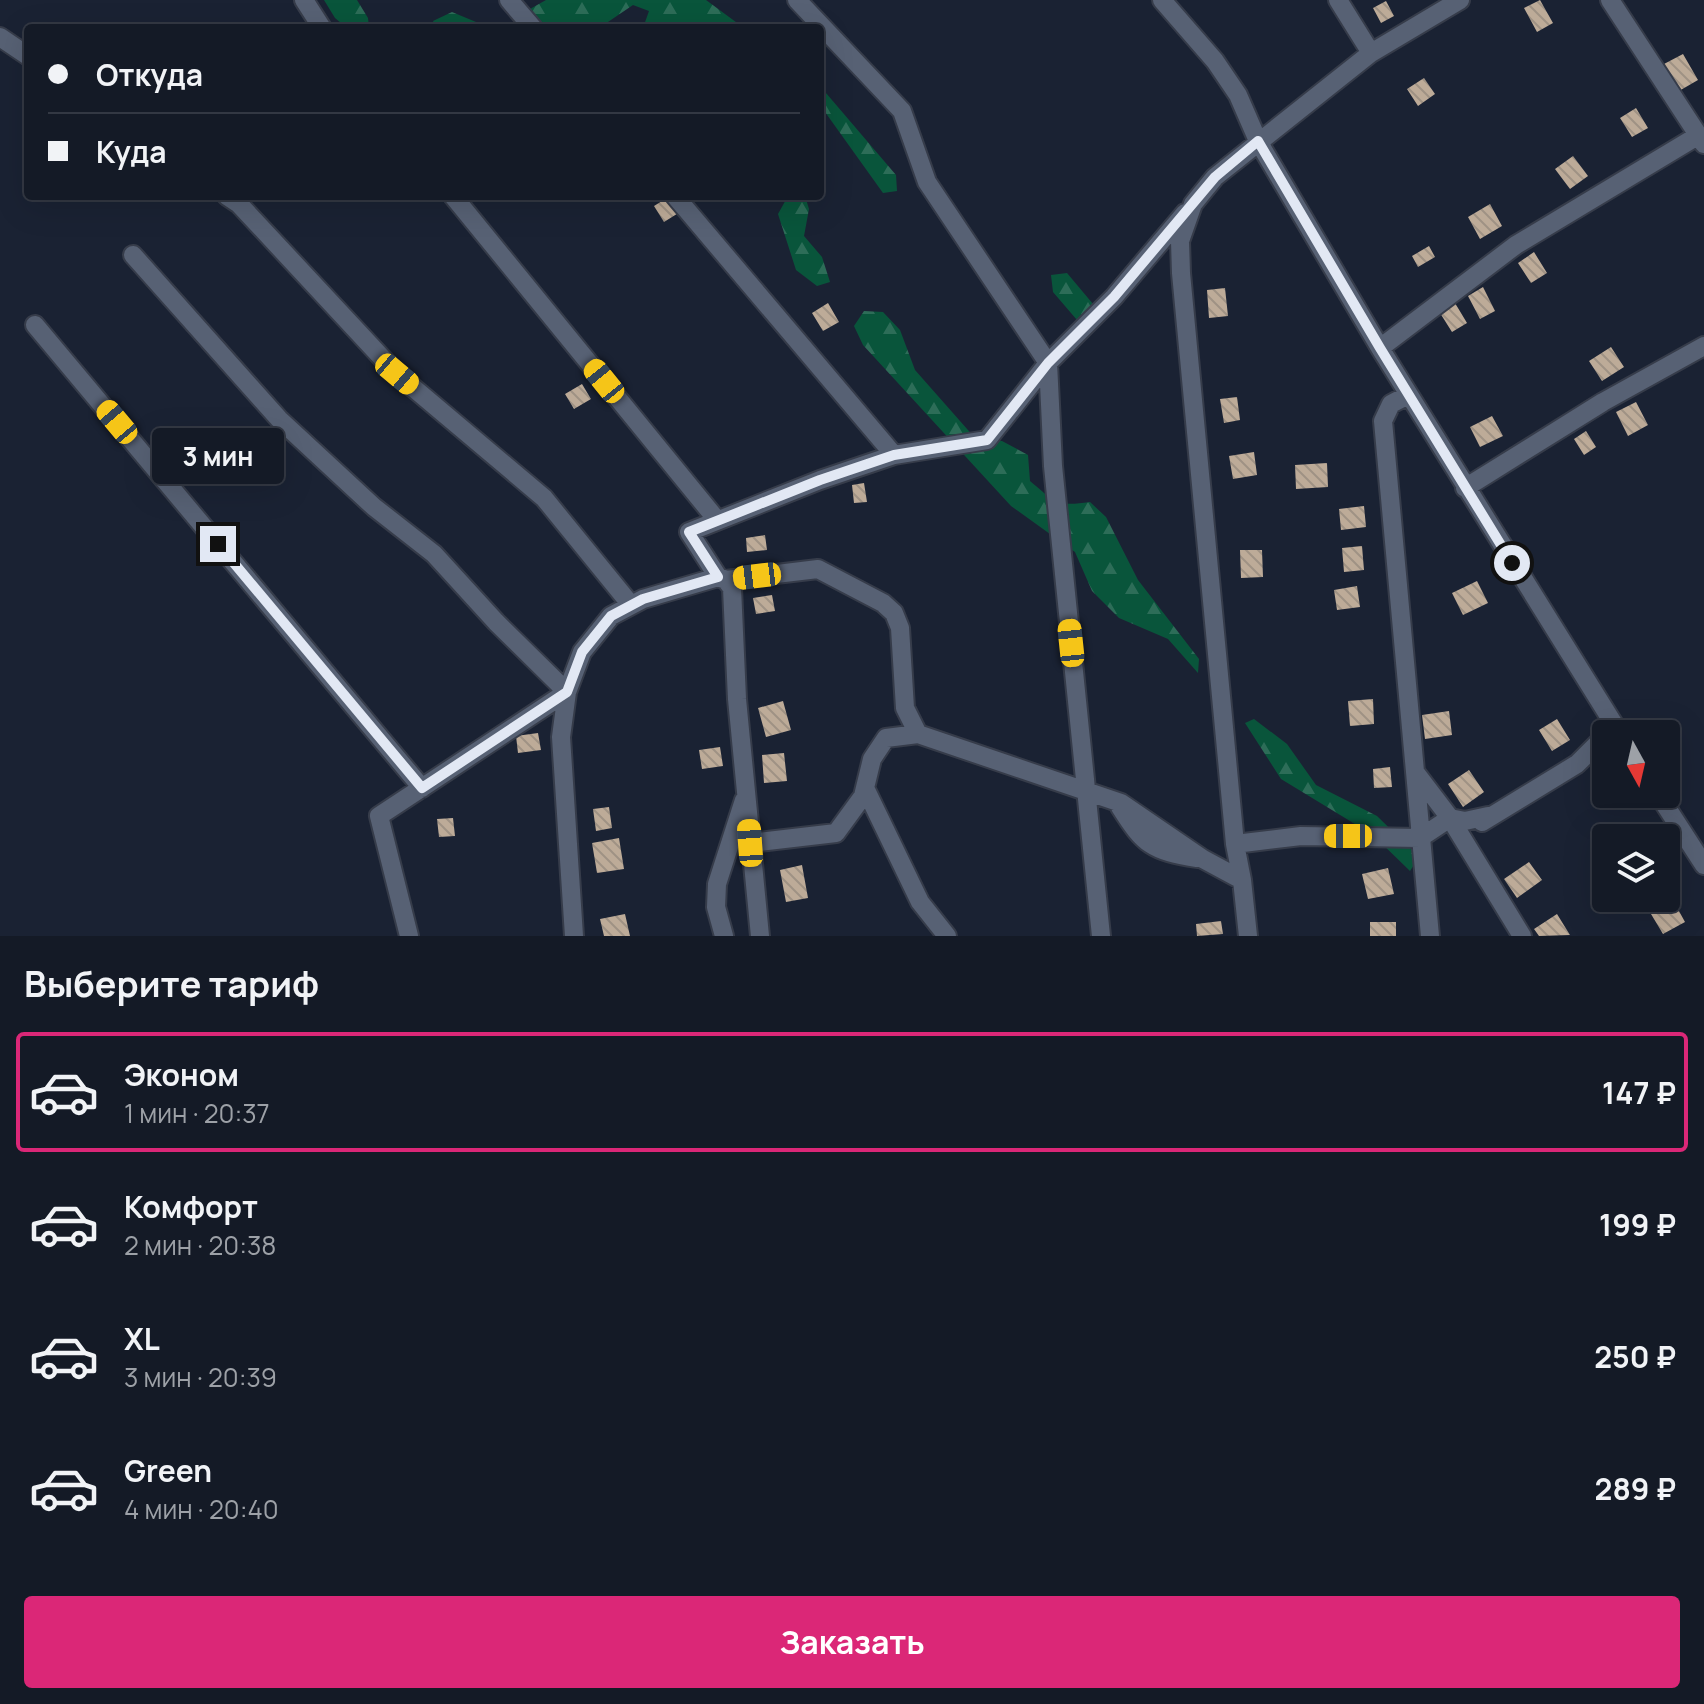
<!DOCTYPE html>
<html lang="ru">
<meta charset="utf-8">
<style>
body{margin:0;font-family:Manrope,sans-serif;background:#1d232e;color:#f1f3f6;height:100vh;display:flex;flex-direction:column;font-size:30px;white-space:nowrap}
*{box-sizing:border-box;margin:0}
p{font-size:26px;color:#9da1a7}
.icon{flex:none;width:44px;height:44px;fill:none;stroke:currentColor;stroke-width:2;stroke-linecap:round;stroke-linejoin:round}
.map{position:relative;height:936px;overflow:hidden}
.panel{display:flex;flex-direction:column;background:#141a26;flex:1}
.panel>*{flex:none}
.guide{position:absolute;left:24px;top:24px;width:800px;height:176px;border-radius:8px;box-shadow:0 8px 32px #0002,0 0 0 2px #333843;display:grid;align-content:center;height:176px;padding:0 24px;background:#141a26}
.needle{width:52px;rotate:172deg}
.fabs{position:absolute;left:1592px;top:720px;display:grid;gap:16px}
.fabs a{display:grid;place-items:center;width:88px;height:88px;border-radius:8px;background:#141a26;box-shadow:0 8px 32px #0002,0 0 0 2px #333843;font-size:40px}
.end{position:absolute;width:36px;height:36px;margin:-18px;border:10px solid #e2e8f4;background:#111;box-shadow:0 0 0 4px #111}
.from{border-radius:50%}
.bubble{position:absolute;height:56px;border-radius:8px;background:#141a26;box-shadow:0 8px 32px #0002,0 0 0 2px #333843;font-size:26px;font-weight:700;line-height:56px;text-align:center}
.car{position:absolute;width:24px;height:48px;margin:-24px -12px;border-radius:10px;box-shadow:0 0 6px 2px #0007;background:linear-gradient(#f5c518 24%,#345 0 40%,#f5c518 0 76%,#345 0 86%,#f5c518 0)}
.guide b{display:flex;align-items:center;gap:28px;height:76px;font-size:30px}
.guide b+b{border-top:2px solid #333843}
.guide i{width:20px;height:20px;background:#f1f3f6}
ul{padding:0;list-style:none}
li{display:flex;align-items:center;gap:24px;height:120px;margin:0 16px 12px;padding:0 8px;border:4px solid transparent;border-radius:8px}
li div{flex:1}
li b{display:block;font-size:30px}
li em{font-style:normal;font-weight:700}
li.active{border-color:#db2777}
li>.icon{width:72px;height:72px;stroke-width:1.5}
h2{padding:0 24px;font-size:36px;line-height:96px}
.button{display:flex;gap:16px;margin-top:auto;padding:16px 24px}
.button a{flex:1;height:92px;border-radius:8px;background:#db2777;color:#fff;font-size:32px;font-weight:700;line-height:92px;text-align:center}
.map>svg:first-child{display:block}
</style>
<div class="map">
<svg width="1704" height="936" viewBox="0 0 1704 936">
<defs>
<pattern id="forest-firs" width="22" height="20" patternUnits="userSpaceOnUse" patternTransform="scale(2)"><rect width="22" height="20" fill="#09553b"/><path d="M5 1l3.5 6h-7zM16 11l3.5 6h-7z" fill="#2d6d58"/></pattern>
<pattern id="building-back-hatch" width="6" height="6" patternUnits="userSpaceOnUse" patternTransform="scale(2)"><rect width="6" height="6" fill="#bdab98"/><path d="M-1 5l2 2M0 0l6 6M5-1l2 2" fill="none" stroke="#9f9284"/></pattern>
</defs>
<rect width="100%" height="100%" fill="#1a2233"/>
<path fill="url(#forest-firs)" d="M324,0H357L368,18L369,28H347L335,18Z
M546,0H706L744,28H643L649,11L633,5L605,24H577L572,28H436L433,21L452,12L488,27L515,24L530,9Z
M820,86L896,175L897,191L883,193L820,105Z
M788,196H805L809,209L804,236L822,257L830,282L817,286L796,270L778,214Z
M1067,273L1093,304L1092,318L1077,320L1053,292L1051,275Z
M864,311L883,312L900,330L915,370L975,438L1002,441L1028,455L1030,481C1055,502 1056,507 1090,502L1106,517L1138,580L1199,659L1198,673L1168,639L1119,618L1092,591L1075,552L1011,506L863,345L854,326Z
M1254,719L1287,744L1316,785L1377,816L1419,857L1410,871L1373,835L1281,779L1245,723Z"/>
<path fill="url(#building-back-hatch)" d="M1540,0L1553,23L1537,32L1524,8Z
M1386,1L1394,16L1381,23L1373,8Z
M1683,54L1698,80L1679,91L1664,64Z
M1424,78L1435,94L1418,106L1407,89Z
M1636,108L1648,128L1632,137L1620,118Z
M1573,156L1588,176L1570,189L1555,169Z
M670,196L680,212L664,222L654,206Z
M1490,204L1502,226L1480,239L1468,217Z
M1429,246L1435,257L1418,267L1412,256Z
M1534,252L1547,273L1531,283L1518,263Z
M1483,287L1495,311L1480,319L1468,296Z
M1225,288L1228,316L1209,318L1207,290Z
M828,303L839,322L823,331L812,313Z
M1455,303L1467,323L1452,332L1440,313Z
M1611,347L1624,367L1602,381L1589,361Z
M582,384L591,399L574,409L565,394Z
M1237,397L1240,420L1224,423L1220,399Z
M1636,402L1648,425L1628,436L1616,412Z
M1492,416L1503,436L1480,447L1470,427Z
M1586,431L1596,447L1584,455L1574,439Z
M206,447L213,459L199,467L192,455Z
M1254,452L1257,475L1233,479L1229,456Z
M1327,463L1328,487L1296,489L1295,465Z
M864,483L867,502L854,503L852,485Z
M1364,506L1366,527L1341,530L1339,509Z
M765,535L767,550L747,552L746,538Z
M1362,546L1364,570L1344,572L1342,548Z
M1240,550H1262L1263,577L1241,578Z
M1477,581L1488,603L1463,615L1452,593Z
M1357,586L1360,607L1337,610L1334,590Z
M772,595L775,611L756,614L753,598Z
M1373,699L1374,724L1350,726L1348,701Z
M783,701L791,730L766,737L758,708Z
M1449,711L1452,735L1425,739L1422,715Z
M1557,719L1570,740L1552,751L1539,730Z
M538,733L541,750L518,753L516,736Z
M720,747L723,766L702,769L699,750Z
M784,753L787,781L764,783L762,755Z
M1390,767L1392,787L1374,788L1373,769Z
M1469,770L1484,792L1463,807L1448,784Z
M609,807L612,828L596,831L593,809Z
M453,818L455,836L439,837L437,819Z
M619,838L624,869L597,873L592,843Z
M1529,862L1542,880L1517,898L1504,879Z
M802,865L808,898L786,902L780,870Z
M1388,868L1394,894L1368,899L1362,874Z
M1674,902L1685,922L1663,934L1651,914Z
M625,914L630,936H604L600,919Z
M1557,914L1570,935L1539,936L1534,929Z
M1221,921L1223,934L1197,936L1196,924Z
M1370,922H1396V936H1370Z"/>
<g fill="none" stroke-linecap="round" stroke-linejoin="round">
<g stroke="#363c4a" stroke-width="22">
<path id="minor" d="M304,0L322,28
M509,0L533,28
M797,0L902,111L927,182L1048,363L1053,466L1101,936
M1162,0L1215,61L1238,95L1258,141L1380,348L1620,734
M1338,0L1371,53
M1610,0L1704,144
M0,37L28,56
M227,196L239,204L397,374L544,498L631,605
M453,196L717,520
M675,196L894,455
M133,255L279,419L374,507L434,554L496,622L567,692L379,816L409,936
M35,325L422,788
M1380,348L1516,245L1699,135
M1408,395L1391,404L1383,421L1430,936
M1465,488L1603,402L1704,346
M718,577L689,532L820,480L894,455L987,440L1048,363L1114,297L1185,213
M726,580L818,569L883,603L894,613L900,628L905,708L918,734
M1415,772L1450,818L1522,936
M866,790L920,902L947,936
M1658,794L1704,865
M1120,807C1144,845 1152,851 1197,858
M1482,822L1577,764L1606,735
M750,843L836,833L863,796L872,759L886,738L918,734L1121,803L1203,859L1242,880
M1235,844L1301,836L1420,838L1450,818L1465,821L1488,816
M574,936L561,737L567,692L582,652L611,616L643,599L718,577L726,580L732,588L737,699L760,936
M724,936L716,907L717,884L744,800
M1248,936L1242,880L1235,844L1181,273L1180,241L1193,204L1215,177L1371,53L1460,0"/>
</g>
<use href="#minor" stroke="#576174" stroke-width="18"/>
</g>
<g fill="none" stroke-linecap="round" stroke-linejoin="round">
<path stroke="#e2e8f4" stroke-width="10" d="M218,544L422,788L567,692L582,652L611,616L643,599L718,577L689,532L820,480L894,455L987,440L1048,363L1114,297L1215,177L1258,141L1380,348L1512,563"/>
</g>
</svg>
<div class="fabs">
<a><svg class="needle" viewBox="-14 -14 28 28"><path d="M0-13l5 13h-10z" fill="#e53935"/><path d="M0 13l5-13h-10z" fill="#9da1a7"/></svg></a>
<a><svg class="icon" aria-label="layers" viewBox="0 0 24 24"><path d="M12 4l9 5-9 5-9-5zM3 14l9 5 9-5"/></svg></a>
</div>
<i class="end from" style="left:1512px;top:563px"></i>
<i class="end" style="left:218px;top:544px"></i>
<div class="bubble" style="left:152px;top:428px;width:132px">3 мин</div>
<i class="car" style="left:397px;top:374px;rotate:130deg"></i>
<i class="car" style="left:604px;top:381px;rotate:321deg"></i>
<i class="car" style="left:117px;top:422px;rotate:320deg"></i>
<i class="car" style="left:757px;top:576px;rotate:263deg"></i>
<i class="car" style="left:1071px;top:643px;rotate:354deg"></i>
<i class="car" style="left:1348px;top:836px;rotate:270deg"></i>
<i class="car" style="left:750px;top:843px;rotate:356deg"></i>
<div class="guide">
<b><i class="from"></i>Откуда</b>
<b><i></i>Куда</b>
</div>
</div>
<section class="panel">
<h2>Выберите тариф</h2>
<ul>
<li class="active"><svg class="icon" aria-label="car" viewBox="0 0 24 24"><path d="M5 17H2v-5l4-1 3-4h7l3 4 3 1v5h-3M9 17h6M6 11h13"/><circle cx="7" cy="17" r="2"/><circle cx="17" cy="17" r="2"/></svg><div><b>Эконом</b><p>1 мин · 20:37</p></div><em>147 ₽</em></li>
<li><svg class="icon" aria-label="car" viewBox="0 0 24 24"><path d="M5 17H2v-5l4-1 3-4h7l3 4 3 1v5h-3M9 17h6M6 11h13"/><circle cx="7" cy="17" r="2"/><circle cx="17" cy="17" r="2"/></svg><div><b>Комфорт</b><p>2 мин · 20:38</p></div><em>199 ₽</em></li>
<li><svg class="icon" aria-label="car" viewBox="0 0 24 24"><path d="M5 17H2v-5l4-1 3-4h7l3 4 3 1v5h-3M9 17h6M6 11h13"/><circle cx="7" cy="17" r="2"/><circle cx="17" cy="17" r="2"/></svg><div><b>XL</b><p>3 мин · 20:39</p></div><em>250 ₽</em></li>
<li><svg class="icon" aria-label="car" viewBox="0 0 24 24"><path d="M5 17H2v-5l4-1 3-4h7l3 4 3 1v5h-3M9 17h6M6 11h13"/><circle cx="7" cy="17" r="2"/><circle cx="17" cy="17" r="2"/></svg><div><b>Green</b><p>4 мин · 20:40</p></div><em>289 ₽</em></li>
</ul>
<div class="button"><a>Заказать</a></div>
</section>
